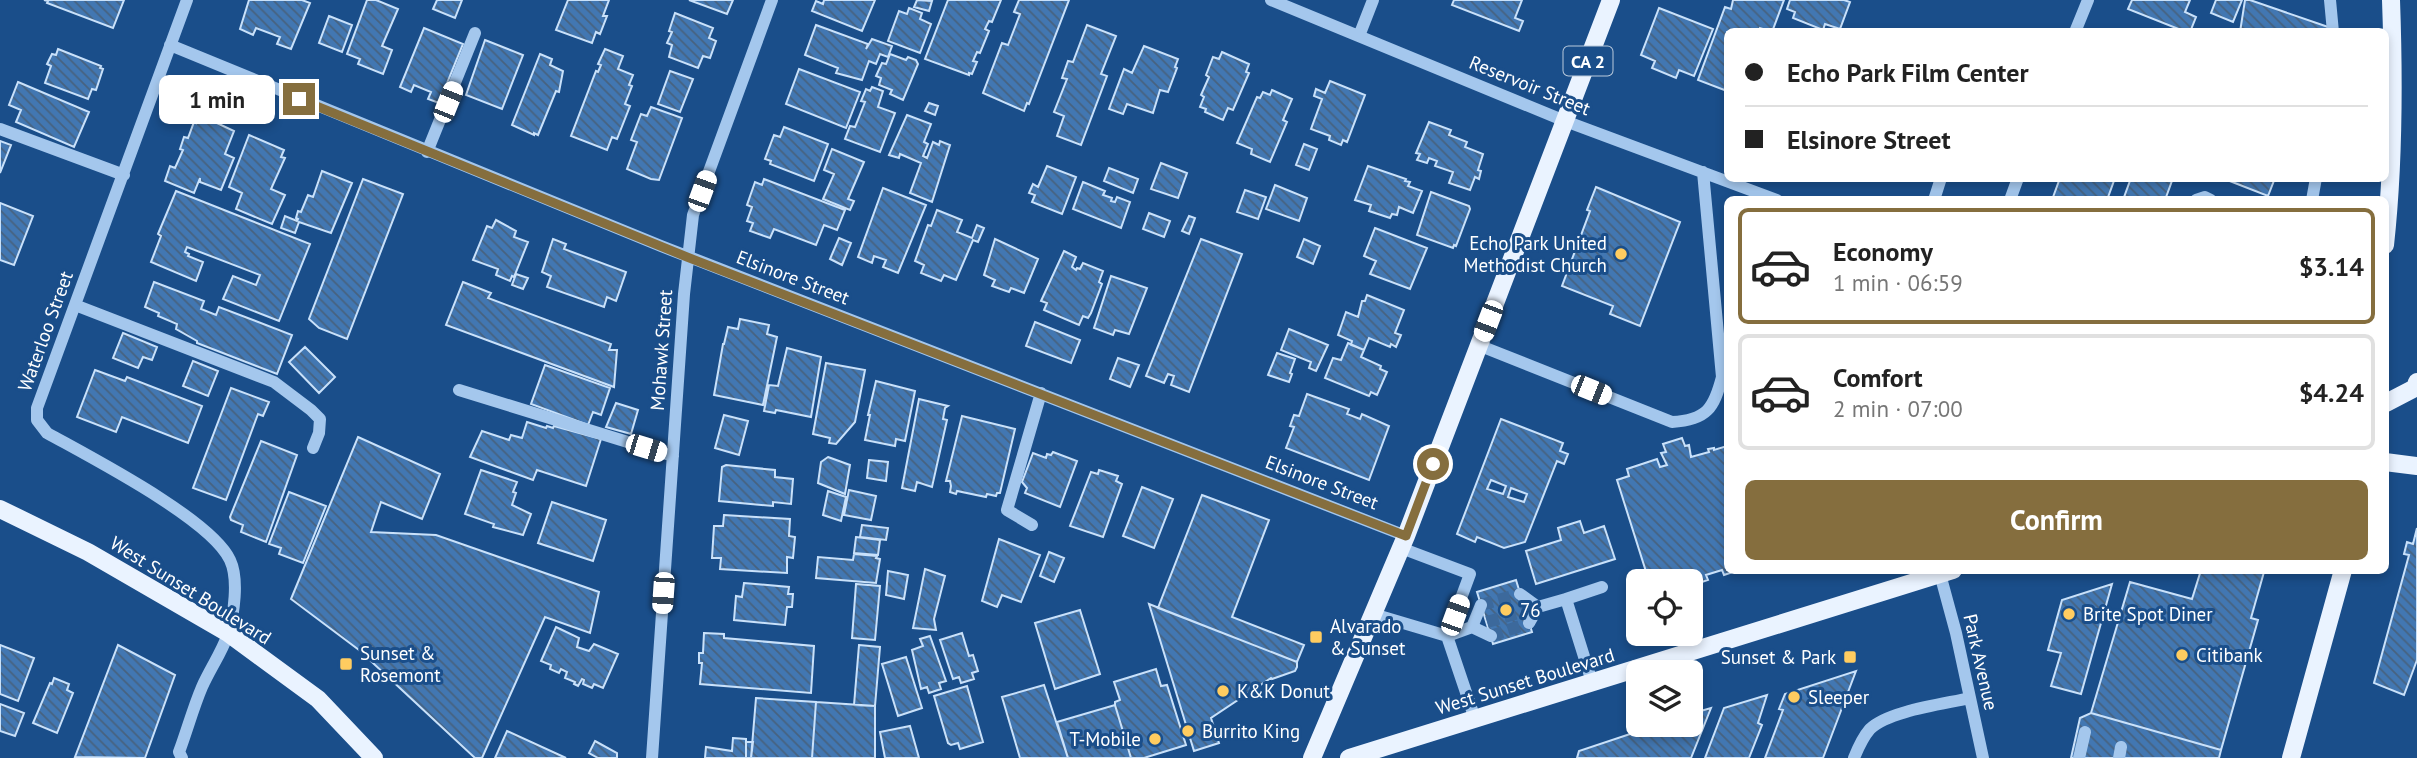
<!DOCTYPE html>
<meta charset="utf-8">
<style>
body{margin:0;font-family:"PT Sans",sans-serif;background:#f2f2f2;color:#222;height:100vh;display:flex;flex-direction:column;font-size:26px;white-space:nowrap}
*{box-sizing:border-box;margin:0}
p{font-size:23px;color:#767676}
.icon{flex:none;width:38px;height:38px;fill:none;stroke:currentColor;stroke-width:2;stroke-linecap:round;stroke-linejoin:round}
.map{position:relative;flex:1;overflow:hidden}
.panel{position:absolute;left:1724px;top:196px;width:665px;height:378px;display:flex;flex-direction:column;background:#fff;border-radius:10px;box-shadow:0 4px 10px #0003}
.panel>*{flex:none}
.hud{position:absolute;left:1724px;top:28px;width:665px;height:154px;border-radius:10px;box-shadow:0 4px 10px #0003;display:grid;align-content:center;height:154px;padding:0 21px;background:#fff}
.controls{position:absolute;left:1626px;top:569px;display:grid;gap:14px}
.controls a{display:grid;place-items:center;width:77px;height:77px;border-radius:10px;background:#fff;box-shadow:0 4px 10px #0003;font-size:35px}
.end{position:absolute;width:32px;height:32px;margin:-16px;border:9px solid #856e3e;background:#fff;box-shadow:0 0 0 4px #fff}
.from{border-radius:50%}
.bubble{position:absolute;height:49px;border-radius:10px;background:#fff;box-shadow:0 4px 10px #0003;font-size:23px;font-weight:800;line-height:49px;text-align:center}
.car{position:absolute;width:21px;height:42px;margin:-21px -10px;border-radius:9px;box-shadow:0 0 5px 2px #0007;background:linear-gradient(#fff 24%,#345 0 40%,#fff 0 76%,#345 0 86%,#fff 0)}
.hud b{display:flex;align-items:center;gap:24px;height:66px;font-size:26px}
.hud b+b{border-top:2px solid #e0e0e0}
.hud i{width:18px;height:18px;background:#222}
ul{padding:12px 0 0;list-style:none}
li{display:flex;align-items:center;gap:21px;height:116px;margin:0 14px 10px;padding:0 7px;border:4px solid #e0e0e0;border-radius:10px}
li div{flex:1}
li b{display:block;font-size:26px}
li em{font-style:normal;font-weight:800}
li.current{border-color:#856e3e}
li>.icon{width:63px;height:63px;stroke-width:1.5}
.primary-button{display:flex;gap:14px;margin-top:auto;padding:14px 21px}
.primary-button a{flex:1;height:80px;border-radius:10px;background:#856e3e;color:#fff;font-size:28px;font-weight:800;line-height:80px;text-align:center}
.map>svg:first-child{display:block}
</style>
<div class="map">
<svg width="2417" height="758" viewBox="0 0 2417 758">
<defs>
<pattern id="building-back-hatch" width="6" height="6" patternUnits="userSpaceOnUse" patternTransform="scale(1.75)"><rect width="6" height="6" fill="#4277b2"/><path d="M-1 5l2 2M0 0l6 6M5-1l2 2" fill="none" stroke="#47627f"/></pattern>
</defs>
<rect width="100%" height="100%" fill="#1a4e8a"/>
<path fill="url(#building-back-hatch)" stroke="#c9e1fa" stroke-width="2" fill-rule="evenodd" d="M44,0H124L113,28L47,3L48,1Z
M249,0H302L310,3L291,49L277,44L280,37L256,28L253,35L240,29Z
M367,0H376L398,9L382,46L392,50L383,74L358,64L360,59L347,54Z
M437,0H462L455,18L433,9Z
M568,0H609L603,16H607L600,34L596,32L592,43L556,30Z
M689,0H733L727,14Z
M824,0H875L862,31L812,11L816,1L823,4Z
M917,0L932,1L929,11L914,7Z
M948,0H1001L992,22L989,21L985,29L989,31L980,53L977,52L973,61L977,62L972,74L969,73V75L925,59Z
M1019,0H1069L1029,104L1027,103L1024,111L983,93L1002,43L1008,45L1020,14L1014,12Z
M1454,0H1522L1515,18L1523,21L1519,31L1452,5Z
M1733,0H1784L1772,32L1760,28L1759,32H1727V91L1698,80L1725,7L1731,9Z
M1790,0H1844L1850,2L1840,29L1825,24L1823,30L1793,18L1795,12L1787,9Z
M2132,0H2190L2185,12L2196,17L2190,32H2186L2128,9Z
M2216,0H2242L2233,22L2211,13Z
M2245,0H2250L2331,28L2330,32H2240Z
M909,8L922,13L920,19L931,24L920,53L888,41L899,11L907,14Z
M1659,8L1713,29L1694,76L1679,70L1676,78L1652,68L1655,61L1641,55Z
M675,13L713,28L709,38L716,41L710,58L703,56L698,68L669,57L672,45L667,43L672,32L669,31Z
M329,16L352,25L342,52L319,43Z
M816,25L868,44L866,49L872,39L892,46L888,57L880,54L876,64L869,61L862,80L836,73L838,68L805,55Z
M1087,25L1116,36L1101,74L1107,76L1081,145L1057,136L1064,116L1054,112L1067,79L1062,78L1068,61L1073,62Z
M424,28L463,44L439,103L428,99L431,92L414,85L411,92L400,87Z
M485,40L523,55L502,109L466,95Z
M1144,46L1178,59L1175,67L1177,68L1168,92L1160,90L1153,113L1127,104L1123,114L1109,109L1124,69L1132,73Z
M58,49L101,66L100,68L103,69L96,90L92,89L88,99L45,83L51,66L47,64L52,54L56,55Z
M605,49L623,56L618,69L633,75L629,85L632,86L625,104L630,106L617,139L612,137L607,150L571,136L596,71L598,72L601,65L598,64Z
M1222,52L1249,64L1246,72L1249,73L1233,110L1228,108L1223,120L1205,112L1206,109L1200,107L1204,97L1201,95L1209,77L1206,75L1213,57L1219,59Z
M540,54L552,59L550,65L563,71L559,92L556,91L538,135L534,133V135L512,125Z
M890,54L906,60L908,57L916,60L918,64L903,100L890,94L892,90L879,85L881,78L876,76L882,63L886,64Z
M799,69L860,92L846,128L786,104Z
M670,71L693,79L680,112L658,104Z
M1330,81L1365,95L1347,142L1343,140L1341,145L1329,140L1330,136L1311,129L1322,99L1314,96L1316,89L1325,93Z
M18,82L89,112L74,147L16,122L21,110L9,105Z
M872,87L883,91L878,107L895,113L880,152L845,139L850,126L855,127L865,102L861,101L866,89L870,91Z
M1272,90L1292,99L1283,120L1287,122L1270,162L1251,154L1252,149L1237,143L1257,97L1260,98L1263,92L1270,95Z
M929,103L938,106L935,115L925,111Z
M651,107L682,118L659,180L651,179L627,169L637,142L631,140L641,114L647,116Z
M907,115L931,124L924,142L928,144L923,156L927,158L933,142L939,145L940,141L950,145L932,202L910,193L921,163L900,154L899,158L889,155Z
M202,116L234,131L225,154L234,158L221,190L200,182V178L194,193L165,181L170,166L175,168L183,150L180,149L184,137L188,138L194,122L196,123L198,117L201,118Z
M1429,122L1451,130L1449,135L1467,142L1465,147L1483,154L1478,170L1481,171L1479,179L1475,177L1470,190L1449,183L1453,172L1435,166L1437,161L1429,158L1427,163L1417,160L1420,154L1416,153Z
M784,127L828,144L814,181L770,164L771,161L765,159L774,135L780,137Z
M249,135L284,150L281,157L285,158L271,189L285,195L272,224L236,209L242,193L229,187Z
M0,141L11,145L0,173Z
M1304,144L1317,149L1309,170L1296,165Z
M832,149L864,162L848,199L854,201L850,210L823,199L834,174L824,170Z
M1161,163L1187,173L1178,198L1151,189Z
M1047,166L1076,177L1062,214L1032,202L1035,195L1029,193L1033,184L1038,187Z
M1368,166L1406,179L1405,181L1410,182L1408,186L1422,191L1413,213L1399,207L1397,215L1392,214L1390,218L1369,211L1371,205L1355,200Z
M1109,168L1138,179L1133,193L1104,181Z
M322,171L352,183L331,233L299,222L295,233L281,228L285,216L297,221L298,219L296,218L298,211L301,212L308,195L313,197Z
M2060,178H2115L2107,200H2052Z
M2131,178H2173L2165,200H2123Z
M2222,178H2275L2268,196Z
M363,179L403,194L347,339L319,328L309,319Z
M764,179L845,210L837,230L824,225L816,245L774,229L770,238L750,231L753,223L747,221L752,207L747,205L755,182L762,185Z
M1083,182L1105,191L1103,195L1112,198L1111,201L1115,202L1117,197L1130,202L1121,228L1073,209Z
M1275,185L1307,198L1299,221L1266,209Z
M1596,187L1680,222L1640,326L1610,314L1613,306L1562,286L1590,211L1587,210Z
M883,188L926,205L898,273L883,267L886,260L874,256L872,263L858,257Z
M1245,190L1266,197L1258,219L1237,212Z
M176,191L310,244L279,321L223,299L233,276L256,285L260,275L187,247L185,252L189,254L188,256L203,262L196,281L151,262L161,236L158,234Z
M1431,192L1469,206L1470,209L1456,246L1454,245L1453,248L1417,235Z
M0,203L33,216L14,265L0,260Z
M937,210L962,220L957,232L972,238L977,225L984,228L978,242L973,240L956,280L944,275L941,281L921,273L924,265L915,261L928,225L931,226Z
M1149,213L1170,221L1164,237L1143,229Z
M1189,216L1195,218L1189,234L1182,231Z
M496,220L516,231L514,237L528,242L514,277L512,276L510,281L496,275L498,269L473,260L487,226L492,228Z
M1375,228L1427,248L1410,289L1370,274L1376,261L1364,256Z
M839,238L851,243L842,265L830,259Z
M553,239L566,244L564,249L626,272L616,301L607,297L604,307L547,287L551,276L542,272Z
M995,239L1038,259L1024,293L1011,288L1009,292L992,286L995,280L984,275Z
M1201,239L1242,254L1189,392L1171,385L1174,376L1168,374L1164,383L1146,376Z
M1304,239L1320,246L1313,264L1297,257Z
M1064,251L1076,257L1072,267L1076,270L1077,268L1080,269L1083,263L1103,271L1099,282L1102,284L1091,313L1088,318L1083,316L1079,325L1044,310L1047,303L1041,301Z
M516,274L528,278L523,289L512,285Z
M1111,276L1147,288L1129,334L1115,330L1113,335L1094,328Z
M154,282L204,301L201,309L216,315L219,307L292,335L277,374L197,343V341L176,329L177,324L158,316L159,313L145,307Z
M463,282L491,293L488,298L611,344L609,350H617L614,387L446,325Z
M1367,295L1404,310L1395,333L1401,335L1396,347L1391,344L1390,347L1369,338L1364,350L1351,345L1352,341L1338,335L1346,312L1358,317L1362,301H1365Z
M740,319L769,325L767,334L777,337L763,405L714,395L723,344H724L728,327L738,329Z
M1035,322L1080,340L1071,363L1026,346Z
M1289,329L1328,345L1316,371L1309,368L1311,362L1281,350Z
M123,333L157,347L152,360L143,357L138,368L113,358Z
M1348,343L1364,350L1361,357L1381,366L1380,369L1387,372L1377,395L1371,392L1369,396L1325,378L1333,358L1341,360Z
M305,347L335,377L319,393L289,362Z
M787,348L821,357L811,417L776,410L775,413L764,411L769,385L778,386Z
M1277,353L1295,359L1290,373L1292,374L1289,382L1268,375Z
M1118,358L1139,365L1130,387L1110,379Z
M193,361L218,371L208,396L183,386Z
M826,363L865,370L855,422L836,444L829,443L830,438L813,434Z
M545,365L610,388L601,415L593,412L588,425L531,404Z
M95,370L125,381L127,377L202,406L188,443L122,417L116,432L77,417Z
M876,381L915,391L905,441L896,439L895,446L865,440L870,415H868Z
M231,388L269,402L263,416L258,414L226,500L193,488Z
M1307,394L1349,409L1347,414L1360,419L1362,414L1389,426L1369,480L1286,448L1294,427L1290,426L1294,415L1299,416Z
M919,399L948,406L945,408L943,419L947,420L932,487L917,482L915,491L902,488Z
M616,403L638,410L631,434L606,427Z
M724,415L748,421L739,455L715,448Z
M962,416L1015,429L1000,493H997L996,496L987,494L986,497L957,491L956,494L950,492L951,486L950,481H946Z
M1501,419L1563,443L1560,451L1568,454L1564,464L1557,461L1525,542L1504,548L1477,537L1475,542L1457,534ZM1491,480L1506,486L1503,494L1487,489ZM1511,488L1527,494L1524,502L1508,497Z
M527,422L546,428L547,426L553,428L554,426L601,439L586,486L537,470L533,480L470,457L482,431L509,440L511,435L522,438Z
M358,437L440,474L422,519L381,502L371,532L436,535L599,592L590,633L545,617L482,758H475L359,650L291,599Z
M1682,438L1685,446L1689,445L1691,457L1709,452L1708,449L1714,448V450L1727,446V570H1739L1724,575L1722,570L1706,575L1708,580L1690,586V581H1640L1648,578L1617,480L1629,476L1627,469L1657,459L1660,467L1667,465L1661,453L1666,452L1663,444Z
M261,441L297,455L266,542L241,532L243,525L231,520L230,517Z
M1053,452L1077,461L1060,507L1025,493L1027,488L1022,482L1033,453L1046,458L1047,454L1051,455Z
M828,457L850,465L845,494L818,483L821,462Z
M869,460L888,462L886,481L867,478Z
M726,465L775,470V477L793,479L791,504L773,502V506L719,501L722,467Z
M481,470L517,482L513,492L516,493L512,505L531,514L523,535L493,527L494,524L465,514Z
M1099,470L1118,476L1116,481L1122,484L1103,537L1070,526L1091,472L1098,474Z
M1142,487L1173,499L1154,548L1123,536Z
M849,490L876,496L871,520L844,515Z
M828,491L846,497L841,521L823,515Z
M289,492L326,506L303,563L279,554L281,548L269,544Z
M1202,495L1269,520L1232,617L1304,645L1297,662L1158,608Z
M552,502L606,520L593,561L538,543Z
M724,515L790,519L789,536L795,537L793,558L787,557V573L720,569L721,558H712L714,526H723Z
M1580,521L1584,533L1604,526L1615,559L1536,584L1526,551L1561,540L1558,528Z
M862,525L888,528L886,540L860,537Z
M2417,528V660L2404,695L2374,683L2409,555L2404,554L2407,542L2413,544Z
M856,537L880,540L878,555L854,553Z
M999,539L1040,555L1021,602L1002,595L997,607L982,601Z
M1049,552L1064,558L1054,582L1040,576Z
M854,554L877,556L876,558L880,559L876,583L816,578L818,557L853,560Z
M925,569L945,576L934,619L936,630L913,628Z
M2201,570L2264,572L2251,618L2258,620L2221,750L2091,713L2130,582L2192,599Z
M888,571L908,575L904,599L886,595Z
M1516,580L1532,632L1493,644L1477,592Z
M744,583L789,587L788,594H793L792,607H787L785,625L734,620L736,596L742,597Z
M856,584L880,586L875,640L852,638Z
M2112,584L2081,694L2051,686L2061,653L2048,650L2062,600Z
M1149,604L1297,662V667L1295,671L1272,679L1271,678L1211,718L1219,743L1194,751Z
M1080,610L1100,674L1055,689L1035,623Z
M556,627L579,638L577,647L589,651L594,644L618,654L603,688L594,684L592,688L583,684L584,680L582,679L578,686L574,684L575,682L565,678L567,672L561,669L559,673L550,669L551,665L541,661Z
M704,633L724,634V638L814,646L811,693L700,684L702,663H699V653H703Z
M962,633L969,656L973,655L978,671L972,673L974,679L961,683L959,677L953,679L940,640Z
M930,636L946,681L939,683L941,689L929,693L927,687L921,689L912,650L923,646L920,639Z
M0,645L34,658L18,701L0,694Z
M118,645L175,675L145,758L75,757Z
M859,645L880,647L875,706L854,705Z
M906,657L922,708L898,716L882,664Z
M1156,669L1161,686L1167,685L1186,745L1144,758H1131L1115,705V702L1120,700L1114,682Z
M1856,671L1823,758H1765L1783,710L1779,709L1785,694Z
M54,678L69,684L67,690L73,693L57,733L33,723L50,683L52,684Z
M1044,685L1068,758H1020L1002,697Z
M967,686L983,742L960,749L958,743L951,745L948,743L934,696Z
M1767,695L1758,723L1762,725L1749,758H1705L1724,708Z
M756,698L816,702L812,758H751Z
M816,702L875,706V758H812Z
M0,704L24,713L15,736L0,731Z
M1115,705L1131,758H1068L1057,722Z
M1711,708L1691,758H1577L1579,751L1660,724H1690V714Z
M2091,713L2221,750L2219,758H2071L2080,718Z
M910,726L919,758H885L880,732Z
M507,731L566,758H495Z
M733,738L746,739V758H705L706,747L732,751Z
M595,741L617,753V758H598L589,753Z
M746,742H753L751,758H746Z"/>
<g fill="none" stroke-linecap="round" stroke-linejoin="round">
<path stroke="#3c699c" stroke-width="12" stroke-dasharray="12 6" stroke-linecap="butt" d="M1481,605L1520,594
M1487,622L1525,611
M1491,636L1529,623"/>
<path stroke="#a4c7ed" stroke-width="12" d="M1271,0L1565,121L1777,200
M2330,0L2333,32
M2075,32L2088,0
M1359,36L1373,0
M170,45L661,246L1406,536
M0,129L124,175
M427,152L475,33
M1934,200L1941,178
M2010,200L2018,178
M2196,200L2205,197L2211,200
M2312,200L2316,178
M75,305L274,382L311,410L320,419L319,433L313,448
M1478,345L1672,422C1707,420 1714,408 1722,377L1703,172
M459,390L673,456
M1032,525L1007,510L1041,393
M1401,548L1470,574L1447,636L1475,719
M1940,574L1956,633L1983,758
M1520,594L1538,607
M1373,614L1447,636L1472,627L1491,636
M1529,623L1538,607L1566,599
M1472,627L1481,605
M1592,682L1566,599L1602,587
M182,758L179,752C187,731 193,708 202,687C210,669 222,652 228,634C234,614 239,579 230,560C211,519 90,457 47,433L37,420V408L187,0
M652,758L684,294L693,215L772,0
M1854,758C1858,748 1863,737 1870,729C1888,711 1944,704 1970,698
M2079,758L2085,732
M2119,758L2121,747"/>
<path stroke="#eaf3ff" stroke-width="18" d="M2385,245C2394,163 2394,82 2391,0
M2386,403L2415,388L2417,382
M2385,462L2417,466
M0,509L88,552L228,633L318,699L374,758
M1312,758L1406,536L1611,0
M1349,758L1953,570
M2291,758L2343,570"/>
</g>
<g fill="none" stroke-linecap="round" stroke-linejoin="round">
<path stroke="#856e3e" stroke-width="9" d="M299,99L687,257L1406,536L1433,464"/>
</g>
<g fill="#ffcc60" stroke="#1a4e8a" stroke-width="2.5">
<circle cx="1621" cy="254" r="7"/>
<circle cx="1506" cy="610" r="7"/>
<circle cx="2069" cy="614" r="7"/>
<rect x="1309" y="630" width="14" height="14" rx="3.5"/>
<circle cx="2182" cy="655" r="7"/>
<rect x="1843" y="650" width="14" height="14" rx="3.5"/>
<rect x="339" y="657" width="14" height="14" rx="3.5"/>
<circle cx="1223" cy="691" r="7"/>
<circle cx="1794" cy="697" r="7"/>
<circle cx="1188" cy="731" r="7"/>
<circle cx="1155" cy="739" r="7"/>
</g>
<g text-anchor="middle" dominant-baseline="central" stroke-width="6" stroke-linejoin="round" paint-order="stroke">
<rect fill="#1a4e8a" stroke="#bacadc" stroke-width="2" x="1563.5" y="46.5" width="49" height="29" rx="5"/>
<g font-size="18" font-weight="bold" fill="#fff">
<text x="1588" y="61">CA 2</text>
</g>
<g font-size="19" fill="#fff" stroke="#1a4e8a">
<text transform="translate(1530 85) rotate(22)">Reservoir Street</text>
<text transform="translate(793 277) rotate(21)">Elsinore Street</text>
<text transform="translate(45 331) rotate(-70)">Waterloo Street</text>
<text transform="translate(661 350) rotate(-86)">Mohawk Street</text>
<text transform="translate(1322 482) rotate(21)">Elsinore Street</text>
<text transform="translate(191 590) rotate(32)">West Sunset Boulevard</text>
<text transform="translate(1981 662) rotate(77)">Park Avenue</text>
<text transform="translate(1525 681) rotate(-17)">West Sunset Boulevard</text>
</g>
<g font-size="19" fill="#fff" stroke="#1a4e8a" text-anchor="start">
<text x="1607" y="243" text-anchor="end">Echo Park United<tspan x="1607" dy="22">Methodist Church</tspan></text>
<text x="1520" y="610">76</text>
<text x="2083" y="614">Brite Spot Diner</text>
<text x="1330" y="626">Alvarado<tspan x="1330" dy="22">&amp; Sunset</tspan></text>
<text x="360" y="653">Sunset &amp;<tspan x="360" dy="22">Rosemont</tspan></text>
<text x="2196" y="655">Citibank</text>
<text x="1836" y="657" text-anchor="end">Sunset &amp; Park</text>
<text x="1237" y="691">K&amp;K Donut</text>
<text x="1808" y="697">Sleeper</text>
<text x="1202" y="731">Burrito King</text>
<text x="1141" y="739" text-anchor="end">T-Mobile</text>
</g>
</g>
</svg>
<div class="controls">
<a><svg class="icon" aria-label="locate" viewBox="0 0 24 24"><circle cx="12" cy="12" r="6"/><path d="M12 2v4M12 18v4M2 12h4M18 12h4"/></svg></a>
<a><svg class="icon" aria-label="layers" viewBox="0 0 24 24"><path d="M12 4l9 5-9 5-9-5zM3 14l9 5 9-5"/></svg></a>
</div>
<i class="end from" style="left:1433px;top:464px"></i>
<i class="end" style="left:299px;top:99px"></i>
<div class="bubble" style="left:159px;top:75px;width:116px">1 min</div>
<i class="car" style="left:448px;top:102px;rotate:22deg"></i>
<i class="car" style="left:702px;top:191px;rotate:20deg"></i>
<i class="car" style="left:1488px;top:321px;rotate:201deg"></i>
<i class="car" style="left:1591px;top:390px;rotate:112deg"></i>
<i class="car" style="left:646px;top:448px;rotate:107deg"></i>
<i class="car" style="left:663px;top:593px;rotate:184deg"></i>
<i class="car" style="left:1455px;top:615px;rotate:20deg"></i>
<div class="hud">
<b><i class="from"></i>Echo Park Film Center</b>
<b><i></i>Elsinore Street</b>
</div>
<section class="panel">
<ul>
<li class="current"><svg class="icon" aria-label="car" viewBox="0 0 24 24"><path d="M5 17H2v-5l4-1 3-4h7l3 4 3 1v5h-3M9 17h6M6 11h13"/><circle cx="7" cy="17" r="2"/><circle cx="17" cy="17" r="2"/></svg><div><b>Economy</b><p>1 min · 06:59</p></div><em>$3.14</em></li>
<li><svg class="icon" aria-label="car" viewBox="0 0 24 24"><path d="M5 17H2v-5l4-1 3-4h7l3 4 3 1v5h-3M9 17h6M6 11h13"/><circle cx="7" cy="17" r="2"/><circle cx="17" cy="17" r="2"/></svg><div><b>Comfort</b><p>2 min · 07:00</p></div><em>$4.24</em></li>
</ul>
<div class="primary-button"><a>Confirm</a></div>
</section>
</div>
